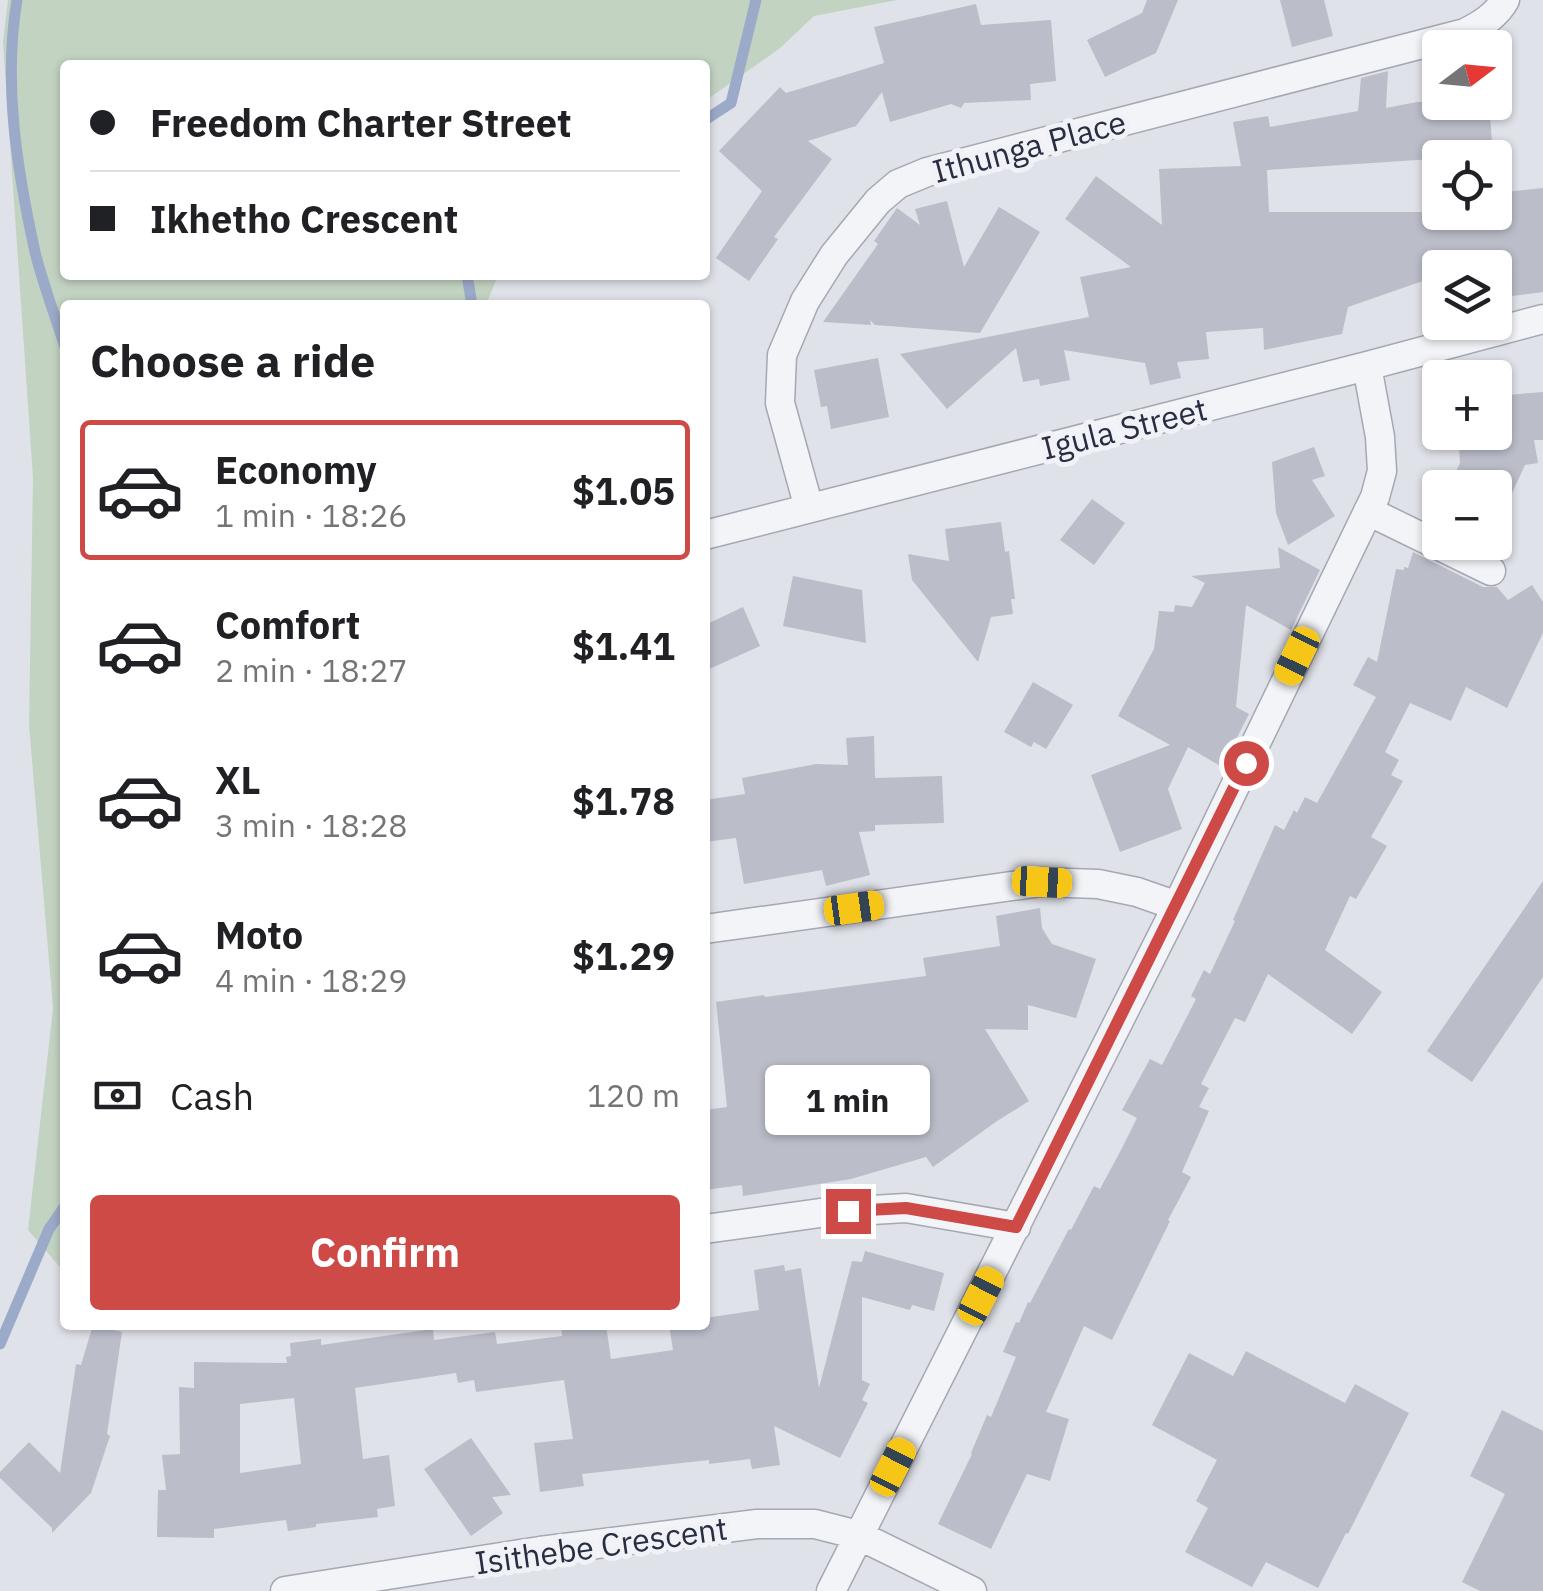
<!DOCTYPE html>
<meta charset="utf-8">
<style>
body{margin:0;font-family:"IBM Plex Sans",sans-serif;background:#f6f6f6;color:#202124;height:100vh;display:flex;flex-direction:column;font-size:38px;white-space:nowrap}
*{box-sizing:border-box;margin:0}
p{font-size:32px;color:#757577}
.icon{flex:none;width:55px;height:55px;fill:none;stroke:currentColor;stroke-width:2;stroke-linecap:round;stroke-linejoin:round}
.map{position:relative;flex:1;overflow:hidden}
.panel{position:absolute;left:60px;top:300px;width:650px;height:1030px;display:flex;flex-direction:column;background:#fff;border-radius:10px;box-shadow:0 2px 8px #0004}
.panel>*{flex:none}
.top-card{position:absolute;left:60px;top:60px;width:650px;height:220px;border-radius:10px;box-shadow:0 2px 8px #0004;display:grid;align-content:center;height:220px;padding:0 30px;background:#fff}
.needle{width:65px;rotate:74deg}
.controls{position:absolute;left:1422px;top:30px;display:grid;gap:20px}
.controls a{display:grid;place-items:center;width:90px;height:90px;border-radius:10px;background:#fff;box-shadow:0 2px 8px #0004;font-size:50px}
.end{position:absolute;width:45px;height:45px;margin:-22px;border:12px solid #cd4a47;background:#fff;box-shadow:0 0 0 5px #fff}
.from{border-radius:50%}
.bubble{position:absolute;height:70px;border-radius:10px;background:#fff;box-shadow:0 2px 8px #0004;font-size:32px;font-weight:700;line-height:70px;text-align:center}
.car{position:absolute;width:30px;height:60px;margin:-30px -15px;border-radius:12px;box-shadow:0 0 8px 2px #0007;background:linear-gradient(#f5c518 24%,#345 0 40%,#f5c518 0 76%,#345 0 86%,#f5c518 0)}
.top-card b{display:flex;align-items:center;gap:35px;height:95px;font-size:38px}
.top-card b+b{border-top:2px solid #e0e0e0}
.top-card i{width:25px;height:25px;background:#202124}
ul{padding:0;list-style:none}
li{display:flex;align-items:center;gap:30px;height:140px;margin:0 20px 15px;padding:0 10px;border:5px solid transparent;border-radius:10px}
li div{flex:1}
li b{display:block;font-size:38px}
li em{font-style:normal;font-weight:700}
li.active{border-color:#cd4a47}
li>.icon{width:90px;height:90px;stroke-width:1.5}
h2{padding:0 30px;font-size:45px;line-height:120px}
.pay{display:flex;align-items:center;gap:25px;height:110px;padding:0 30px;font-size:38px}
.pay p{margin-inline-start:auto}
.primary-button{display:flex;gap:20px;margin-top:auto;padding:20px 30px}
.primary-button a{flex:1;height:115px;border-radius:10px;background:#cd4a47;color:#fff;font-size:40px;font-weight:700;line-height:115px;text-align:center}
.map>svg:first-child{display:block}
</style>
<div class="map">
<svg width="1543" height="1591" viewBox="0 0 1543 1591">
<rect width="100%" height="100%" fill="#e0e2e9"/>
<path fill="#c3d3c2" d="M8,0H897L814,16L779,49L705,101V65H65V275H498L486,305H65V1273L28,1230L53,1008L29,725L33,478L3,42Z"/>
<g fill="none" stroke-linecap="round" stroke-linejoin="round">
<path stroke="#9caac9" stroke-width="11" d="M17,0C3,83 17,170 35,252C43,284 55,316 65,347
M705,120L731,103L756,0
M467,275L472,305
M0,1344L49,1229L65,1206"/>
</g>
<path fill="#bbbdc9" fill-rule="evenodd" d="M1147,0H1178L1156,53L1105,77L1087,40L1142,13Z
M1280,0H1324L1333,36L1292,47Z
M976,4L981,25L1051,20L1056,81L1030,84L1031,100L964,103L961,108L951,104L890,122L882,92L856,126L808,141L832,159L774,237L778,239L749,281L716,258L762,191L719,151L780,87L786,93L884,63L874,27Z
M1388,71L1386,108L1417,102H1489L1493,155L1267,170L1269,212H1495V193L1543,188V292L1495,298V268H1440V275L1348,307L1342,334L1264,350L1263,328L1206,332L1209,359L1177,362L1181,378L1150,385L1145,363L1064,350L1070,380L1040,386L1039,379L1023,382L1016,348L947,409L900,354L1089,317L1080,277L1131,267L1065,219L1096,176L1162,225L1159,169L1241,166L1233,122L1268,116L1270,127L1358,111L1361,78Z
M947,201L964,267L999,207L1040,232L980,333L875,325L870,320L871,325L823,322L878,244L874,241L897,208L920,225L915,209Z
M878,358L889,417L831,429L827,406L821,407L814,370Z
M1543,392V440H1534L1538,463L1525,465L1495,530V488H1448L1460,463L1458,432H1495V396Z
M1314,447L1325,476L1312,480L1335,516L1288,545L1276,513L1272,462Z
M1092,499L1125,523L1094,565L1060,540Z
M1001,522L1005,552L1009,551L1015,599H1011L1013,614L991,617L978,662L912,580L908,554L949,561L945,529Z
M1278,547L1320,570L1291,630L1246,605L1236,707L1249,714L1222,767L1188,747L1168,789L1182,829L1120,852L1091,775L1170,745L1118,716L1154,649L1159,611L1174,612L1175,605L1192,607L1205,583L1191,576L1280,568Z
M1413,552L1483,587H1497L1508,600L1532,585L1543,602V633L1507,708L1466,687L1451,721L1410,703L1385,752L1399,760L1391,775L1403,781L1371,837L1387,846L1356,899L1350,896L1325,950L1382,992L1352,1034L1268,974L1245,1022L1235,1018L1201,1084L1209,1088L1199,1107L1209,1111L1182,1172L1191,1177L1168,1220L1170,1221L1112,1340L1084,1326L1046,1412L1069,1419L1050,1481L1027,1474L991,1549L938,1524L972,1454L971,1453L987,1415L991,1417L1016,1357L1003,1352L1016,1322L1019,1323L1028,1302L1030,1303L1069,1229L1071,1230L1094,1186L1100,1189L1121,1150L1137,1118L1122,1110L1150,1059L1162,1065L1196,999L1191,996L1204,970L1210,974L1235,921L1233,920L1275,825L1284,830L1294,810L1297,813L1305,797L1317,803L1376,697L1353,685L1368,657L1377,662L1396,569L1404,570V567L1408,568Z
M793,576L862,590L866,643L783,626Z
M743,607L760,646L705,671V625Z
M1033,682L1073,705L1046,749L1034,742L1031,747L1004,732Z
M874,736L875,778L942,776L944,823L875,825V831L859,832L870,875L826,886L822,870L744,884L736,838L705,842V800L745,794L742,778L816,764L848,765L846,738Z
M1543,881V977L1472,1082L1427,1051Z
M1040,908L1042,928L1052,944L1096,959L1076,1018L1028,1005V1030L985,1029L1029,1101L997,1121L933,1167L926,1157L851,1179L743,1196L742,1185L705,1190V1110L727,1107L716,1002L764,995L765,997L926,976L923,958L1000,946L996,916Z
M865,1251L944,1273L934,1311L912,1305L910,1310L862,1297V1380L870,1384L862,1400L868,1403L840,1458L774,1426L780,1465L752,1469L750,1459L709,1464V1460L691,1462L582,1474L584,1486L540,1492L534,1443L573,1439L564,1380L476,1392L474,1380L458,1383L456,1373L355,1388L363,1459L389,1455L395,1506L377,1509L378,1517L316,1524V1527L288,1531L286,1520L214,1529V1538L157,1537L158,1490H166L162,1455L180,1454L179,1387L194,1388V1362L287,1363L286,1357L291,1356L290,1343L321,1339V1345L433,1329L434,1340L495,1332L497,1344L562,1336L561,1325H606L611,1359L673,1350L669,1325H705V1318L759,1310L754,1270L784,1265L785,1271L801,1268L819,1388L852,1261L862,1262ZM294,1398L301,1464L240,1473V1404Z
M93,1325L122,1332L107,1434L110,1436L91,1493L52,1533V1528L0,1478V1472L29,1442L60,1473L76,1364L81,1365Z
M1246,1351L1345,1403L1355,1384L1409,1413L1348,1534L1346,1533L1318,1588L1266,1562L1252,1587L1185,1552L1208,1508L1196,1501L1217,1460L1152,1425L1189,1353L1233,1376Z
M1502,1410L1543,1431V1591H1480L1462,1582L1505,1494L1470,1476Z
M471,1438L511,1495L492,1497L503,1513L471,1536L424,1469Z"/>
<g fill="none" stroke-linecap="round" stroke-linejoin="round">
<g stroke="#a5a8b3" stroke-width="31">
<path id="minor" d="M809,508L780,403L782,355L805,301L834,255L878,201L898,184L927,172L1465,33C1481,25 1496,16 1505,0
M1368,511L1491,571
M705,535L1367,366L1543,319
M705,929L1041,882L1098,884L1137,892L1177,906
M705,1229L820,1213L906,1208L1016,1227
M285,1591L540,1551L757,1524H815L858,1535L972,1591
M831,1591L1177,906L1375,497L1382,471L1380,437L1367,366"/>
</g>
<use href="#minor" stroke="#f3f4f7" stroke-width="28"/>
</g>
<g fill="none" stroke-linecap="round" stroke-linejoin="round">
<path stroke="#cd4a47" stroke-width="12" d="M848,1211L906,1208L1016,1227L1246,763"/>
</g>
<g text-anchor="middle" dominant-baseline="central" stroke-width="10" stroke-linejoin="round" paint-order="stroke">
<g font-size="32" fill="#292d41" stroke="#f0f2f7">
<text transform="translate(1029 146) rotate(-15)">Ithunga Place</text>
<text transform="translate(1124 428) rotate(-14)">Igula Street</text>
<text transform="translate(601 1545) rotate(-8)">Isithebe Crescent</text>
</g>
</g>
</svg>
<div class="controls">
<a><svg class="needle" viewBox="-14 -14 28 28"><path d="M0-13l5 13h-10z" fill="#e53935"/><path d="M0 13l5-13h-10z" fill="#757577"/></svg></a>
<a><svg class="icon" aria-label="locate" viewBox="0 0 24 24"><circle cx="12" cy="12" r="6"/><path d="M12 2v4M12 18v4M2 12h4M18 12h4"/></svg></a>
<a><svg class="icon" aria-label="layers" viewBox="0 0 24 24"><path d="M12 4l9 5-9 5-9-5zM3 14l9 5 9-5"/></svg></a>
<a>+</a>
<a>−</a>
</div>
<i class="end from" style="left:1246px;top:763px"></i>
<i class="end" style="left:848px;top:1211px"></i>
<div class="bubble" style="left:765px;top:1065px;width:165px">1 min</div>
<i class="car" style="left:1297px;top:656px;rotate:206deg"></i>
<i class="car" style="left:1042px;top:882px;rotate:93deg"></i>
<i class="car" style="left:854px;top:908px;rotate:82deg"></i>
<i class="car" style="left:981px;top:1296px;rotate:27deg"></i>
<i class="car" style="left:893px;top:1467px;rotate:27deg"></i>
<div class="top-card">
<b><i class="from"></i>Freedom Charter Street</b>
<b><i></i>Ikhetho Crescent</b>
</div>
<section class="panel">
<h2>Choose a ride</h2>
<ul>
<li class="active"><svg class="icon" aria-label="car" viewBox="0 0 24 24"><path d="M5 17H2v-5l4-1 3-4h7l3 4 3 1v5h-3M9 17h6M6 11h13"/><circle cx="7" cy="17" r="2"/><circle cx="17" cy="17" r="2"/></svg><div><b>Economy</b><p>1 min · 18:26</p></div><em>$1.05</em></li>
<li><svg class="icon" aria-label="car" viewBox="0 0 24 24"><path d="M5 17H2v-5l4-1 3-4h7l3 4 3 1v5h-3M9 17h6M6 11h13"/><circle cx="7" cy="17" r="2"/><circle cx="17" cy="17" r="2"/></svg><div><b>Comfort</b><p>2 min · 18:27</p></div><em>$1.41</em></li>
<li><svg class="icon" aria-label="car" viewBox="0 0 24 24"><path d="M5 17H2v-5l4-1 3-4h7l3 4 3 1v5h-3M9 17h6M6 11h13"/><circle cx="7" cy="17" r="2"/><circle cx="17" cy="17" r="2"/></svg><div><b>XL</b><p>3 min · 18:28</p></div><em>$1.78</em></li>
<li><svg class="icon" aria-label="car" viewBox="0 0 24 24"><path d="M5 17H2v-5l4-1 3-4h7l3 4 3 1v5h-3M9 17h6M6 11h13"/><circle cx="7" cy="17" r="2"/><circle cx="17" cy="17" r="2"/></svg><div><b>Moto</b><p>4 min · 18:29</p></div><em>$1.29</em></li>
</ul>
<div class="pay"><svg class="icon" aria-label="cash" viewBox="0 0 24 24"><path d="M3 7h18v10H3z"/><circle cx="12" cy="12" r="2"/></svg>Cash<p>120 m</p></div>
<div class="primary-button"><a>Confirm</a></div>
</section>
</div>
